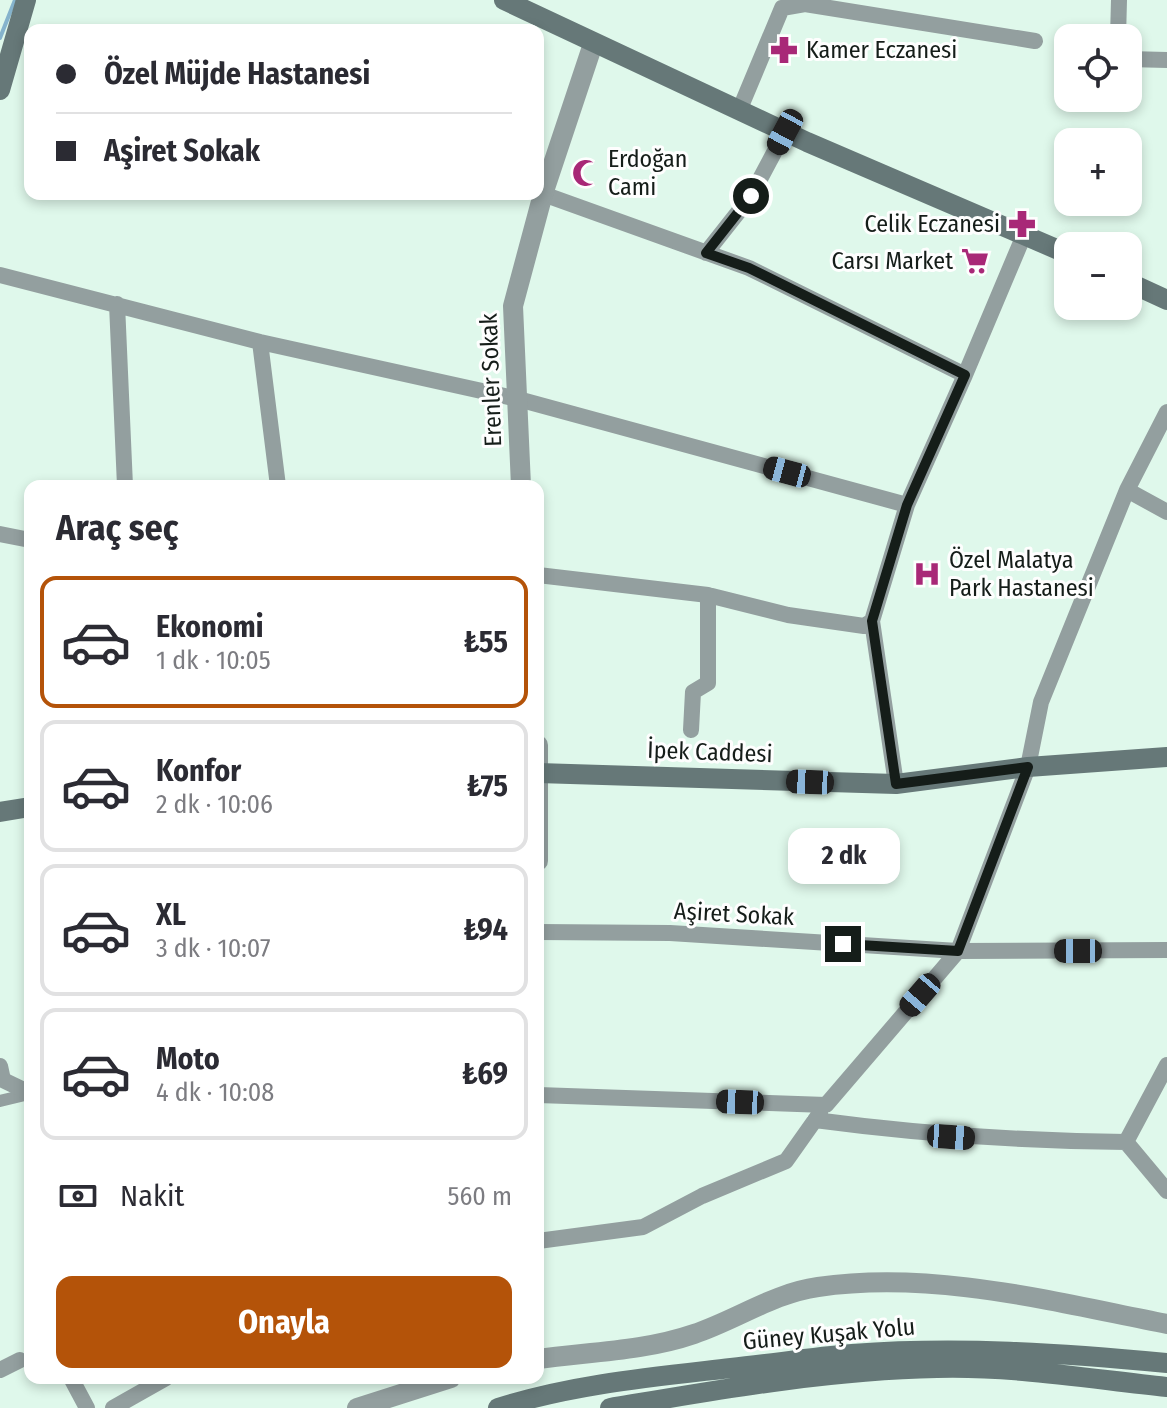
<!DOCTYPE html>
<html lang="tr">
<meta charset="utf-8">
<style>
body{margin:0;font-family:"Fira Sans Condensed",sans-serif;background:#f2f2f3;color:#2b2b33;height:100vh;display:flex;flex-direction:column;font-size:30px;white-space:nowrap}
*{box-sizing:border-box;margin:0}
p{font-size:26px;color:#7c7c81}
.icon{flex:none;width:44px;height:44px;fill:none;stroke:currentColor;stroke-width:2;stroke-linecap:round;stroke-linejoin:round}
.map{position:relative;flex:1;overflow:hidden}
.side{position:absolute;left:24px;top:480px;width:520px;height:904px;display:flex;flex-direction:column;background:#fff;border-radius:16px;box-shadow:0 4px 12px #0003}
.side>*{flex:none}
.guide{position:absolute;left:24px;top:24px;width:520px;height:176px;border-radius:16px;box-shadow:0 4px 12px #0003;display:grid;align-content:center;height:176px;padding:0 32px;background:#fff}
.tools{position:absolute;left:1054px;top:24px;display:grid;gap:16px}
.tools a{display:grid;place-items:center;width:88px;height:88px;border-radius:16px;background:#fff;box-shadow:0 4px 12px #0003;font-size:40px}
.end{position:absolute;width:36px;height:36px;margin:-18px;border:10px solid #151d19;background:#fff;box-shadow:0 0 0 4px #fff}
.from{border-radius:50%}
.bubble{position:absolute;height:56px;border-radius:16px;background:#fff;box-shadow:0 4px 12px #0003;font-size:26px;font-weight:700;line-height:56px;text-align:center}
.car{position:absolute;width:24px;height:48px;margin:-24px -12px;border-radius:10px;box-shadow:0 0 6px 2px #0007;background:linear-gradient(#222 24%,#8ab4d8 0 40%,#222 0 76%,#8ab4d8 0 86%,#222 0)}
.guide b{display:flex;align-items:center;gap:28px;height:76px;font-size:30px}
.guide b+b{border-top:2px solid #e1e1e2}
.guide i{width:20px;height:20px;background:#2b2b33}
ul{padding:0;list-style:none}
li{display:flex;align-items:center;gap:24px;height:132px;margin:0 16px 12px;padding:0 16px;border:4px solid #e1e1e2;border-radius:16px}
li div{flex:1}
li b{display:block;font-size:30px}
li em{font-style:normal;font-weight:700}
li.current{border-color:#b45309}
li>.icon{width:72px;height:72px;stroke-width:1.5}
h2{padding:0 32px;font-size:36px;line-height:96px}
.pay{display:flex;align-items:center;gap:20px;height:88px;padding:0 32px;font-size:30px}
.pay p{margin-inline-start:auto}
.action{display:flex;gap:16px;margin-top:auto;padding:16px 32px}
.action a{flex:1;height:92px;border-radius:16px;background:#b45309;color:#fff;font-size:32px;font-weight:700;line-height:92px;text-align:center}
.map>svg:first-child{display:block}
</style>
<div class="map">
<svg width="1167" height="1408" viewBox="0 0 1167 1408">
<rect width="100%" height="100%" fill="#dff8eb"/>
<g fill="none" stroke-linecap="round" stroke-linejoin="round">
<path stroke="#85b3cc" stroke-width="4" d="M0,38L15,0"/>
<path stroke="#939f9f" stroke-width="12" d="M0,1101L29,1094"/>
<path stroke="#939f9f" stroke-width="16" d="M1118,38L1119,0
M1128,59L1167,60
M739,111L782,8L805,4L1035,41
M543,194L749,268L965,375L1024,235
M706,253L751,196L785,132
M0,275L260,342L518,399L907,505L872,621L896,784
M117,304L125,486
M260,342L278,486
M1167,412L1127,490L1167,512
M907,505L965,375
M0,534L30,540
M538,575L708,595L788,615L864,626L872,621
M691,730L693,692L708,683V595
M538,932L670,933L958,951L1167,950
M0,1066L3,1080L30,1093
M538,1095L826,1105L958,951L1028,767L1041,702L1127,490
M815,1120C919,1134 1021,1141 1126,1142L1167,1191
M1126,1142L1167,1065
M538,1241L643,1227L702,1196L786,1161L820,1113
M0,1370L20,1360
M71,1378L87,1408
M113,1408L166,1378"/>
<path stroke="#939f9f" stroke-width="20" d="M521,486L513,306L543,194L593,44
M538,745V861
M538,1359C589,1352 645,1351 694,1334C736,1320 774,1293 818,1287C934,1270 1054,1302 1167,1324
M357,1408L451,1378"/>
<path stroke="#667878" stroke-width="20" d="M504,0L807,142L1068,254
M0,90L26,0
M1128,282L1167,300
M538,773L896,784L1028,767L1167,757
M0,812L30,807
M498,1408C574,1384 653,1377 731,1368C771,1364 812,1357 852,1354C957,1346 1062,1353 1167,1363
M610,1408C717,1390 828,1370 937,1368C1014,1366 1090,1379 1167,1387"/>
</g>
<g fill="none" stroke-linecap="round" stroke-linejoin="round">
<path stroke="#151d19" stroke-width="10" d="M751,196L706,253L749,268L965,375L907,505L872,621L896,784L1028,767L958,951L843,944"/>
</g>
<defs>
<g id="pharmacy-bare" transform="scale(2.16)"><path d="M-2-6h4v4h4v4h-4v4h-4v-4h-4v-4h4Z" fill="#a82877" stroke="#fefefe" stroke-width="2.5" paint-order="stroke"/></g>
<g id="mosque-bare" transform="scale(2.16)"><path d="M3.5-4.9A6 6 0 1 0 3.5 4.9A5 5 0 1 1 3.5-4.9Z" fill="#a82877" stroke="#fefefe" stroke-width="2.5" paint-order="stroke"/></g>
<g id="supermarket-bare" transform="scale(2.16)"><path d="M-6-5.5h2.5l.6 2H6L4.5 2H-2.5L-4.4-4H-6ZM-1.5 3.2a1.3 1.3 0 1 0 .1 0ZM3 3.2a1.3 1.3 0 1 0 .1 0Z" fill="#a82877" stroke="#fefefe" stroke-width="2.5" paint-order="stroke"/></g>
<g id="hospital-bare" transform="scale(2.16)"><path d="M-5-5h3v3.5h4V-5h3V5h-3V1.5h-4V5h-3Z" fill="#a82877" stroke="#fefefe" stroke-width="2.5" paint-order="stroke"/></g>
</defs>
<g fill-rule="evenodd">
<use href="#pharmacy-bare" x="784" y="50"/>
<use href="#mosque-bare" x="586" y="173"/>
<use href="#pharmacy-bare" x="1022" y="224"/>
<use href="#supermarket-bare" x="975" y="261"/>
<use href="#hospital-bare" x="927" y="574"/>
</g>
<g text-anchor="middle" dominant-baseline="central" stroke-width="6" stroke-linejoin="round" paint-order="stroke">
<g font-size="24" fill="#151d19" stroke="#fefefe" text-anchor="start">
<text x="806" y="50">Kamer Eczanesi</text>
<text x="608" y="159">Erdoğan<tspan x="608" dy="28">Cami</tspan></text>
<text x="1000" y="224" text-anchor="end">Celik Eczanesi</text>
<text x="953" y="261" text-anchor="end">Carsı Market</text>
<text x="949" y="560">Özel Malatya<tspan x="949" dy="28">Park Hastanesi</tspan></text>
</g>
<g font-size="24" fill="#151d19" stroke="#fefefe">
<text transform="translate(491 380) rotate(-92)">Erenler Sokak</text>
<text transform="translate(710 752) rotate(2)">İpek Caddesi</text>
<text transform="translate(734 914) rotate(3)">Aşiret Sokak</text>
<text transform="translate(829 1334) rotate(-5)">Güney Kuşak Yolu</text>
</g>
</g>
</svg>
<div class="tools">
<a><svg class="icon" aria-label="locate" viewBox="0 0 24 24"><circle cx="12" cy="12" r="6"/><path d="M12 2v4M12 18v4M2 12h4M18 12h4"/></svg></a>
<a>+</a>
<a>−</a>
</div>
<i class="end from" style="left:751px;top:196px"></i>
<i class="end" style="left:843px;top:944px"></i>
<div class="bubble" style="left:788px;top:828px;width:112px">2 dk</div>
<i class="car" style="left:785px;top:132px;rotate:208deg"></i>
<i class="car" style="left:787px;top:472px;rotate:285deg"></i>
<i class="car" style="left:810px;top:782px;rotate:272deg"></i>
<i class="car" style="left:1078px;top:951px;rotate:270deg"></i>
<i class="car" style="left:920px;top:995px;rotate:221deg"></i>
<i class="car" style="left:740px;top:1102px;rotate:272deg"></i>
<i class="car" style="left:951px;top:1137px;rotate:94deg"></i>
<div class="guide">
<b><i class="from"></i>Özel Müjde Hastanesi</b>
<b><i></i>Aşiret Sokak</b>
</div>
<section class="side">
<h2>Araç seç</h2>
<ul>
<li class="current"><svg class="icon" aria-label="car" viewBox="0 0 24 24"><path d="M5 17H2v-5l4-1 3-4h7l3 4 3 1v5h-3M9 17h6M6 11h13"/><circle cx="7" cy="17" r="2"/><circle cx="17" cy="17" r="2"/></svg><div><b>Ekonomi</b><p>1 dk · 10:05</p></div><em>₺55</em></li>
<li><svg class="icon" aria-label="car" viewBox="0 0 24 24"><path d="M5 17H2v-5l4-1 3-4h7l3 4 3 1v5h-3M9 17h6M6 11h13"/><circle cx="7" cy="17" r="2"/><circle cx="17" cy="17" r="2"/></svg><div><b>Konfor</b><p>2 dk · 10:06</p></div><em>₺75</em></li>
<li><svg class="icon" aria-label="car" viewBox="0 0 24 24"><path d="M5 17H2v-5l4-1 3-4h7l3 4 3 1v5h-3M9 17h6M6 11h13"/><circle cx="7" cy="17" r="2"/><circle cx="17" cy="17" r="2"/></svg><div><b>XL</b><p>3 dk · 10:07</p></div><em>₺94</em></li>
<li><svg class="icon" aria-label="car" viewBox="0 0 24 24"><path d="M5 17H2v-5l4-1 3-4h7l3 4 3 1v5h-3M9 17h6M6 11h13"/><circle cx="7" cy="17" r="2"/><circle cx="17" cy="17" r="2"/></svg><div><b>Moto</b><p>4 dk · 10:08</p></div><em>₺69</em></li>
</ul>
<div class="pay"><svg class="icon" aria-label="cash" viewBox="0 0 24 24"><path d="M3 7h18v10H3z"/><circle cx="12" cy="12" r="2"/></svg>Nakit<p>560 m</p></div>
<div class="action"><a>Onayla</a></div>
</section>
</div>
